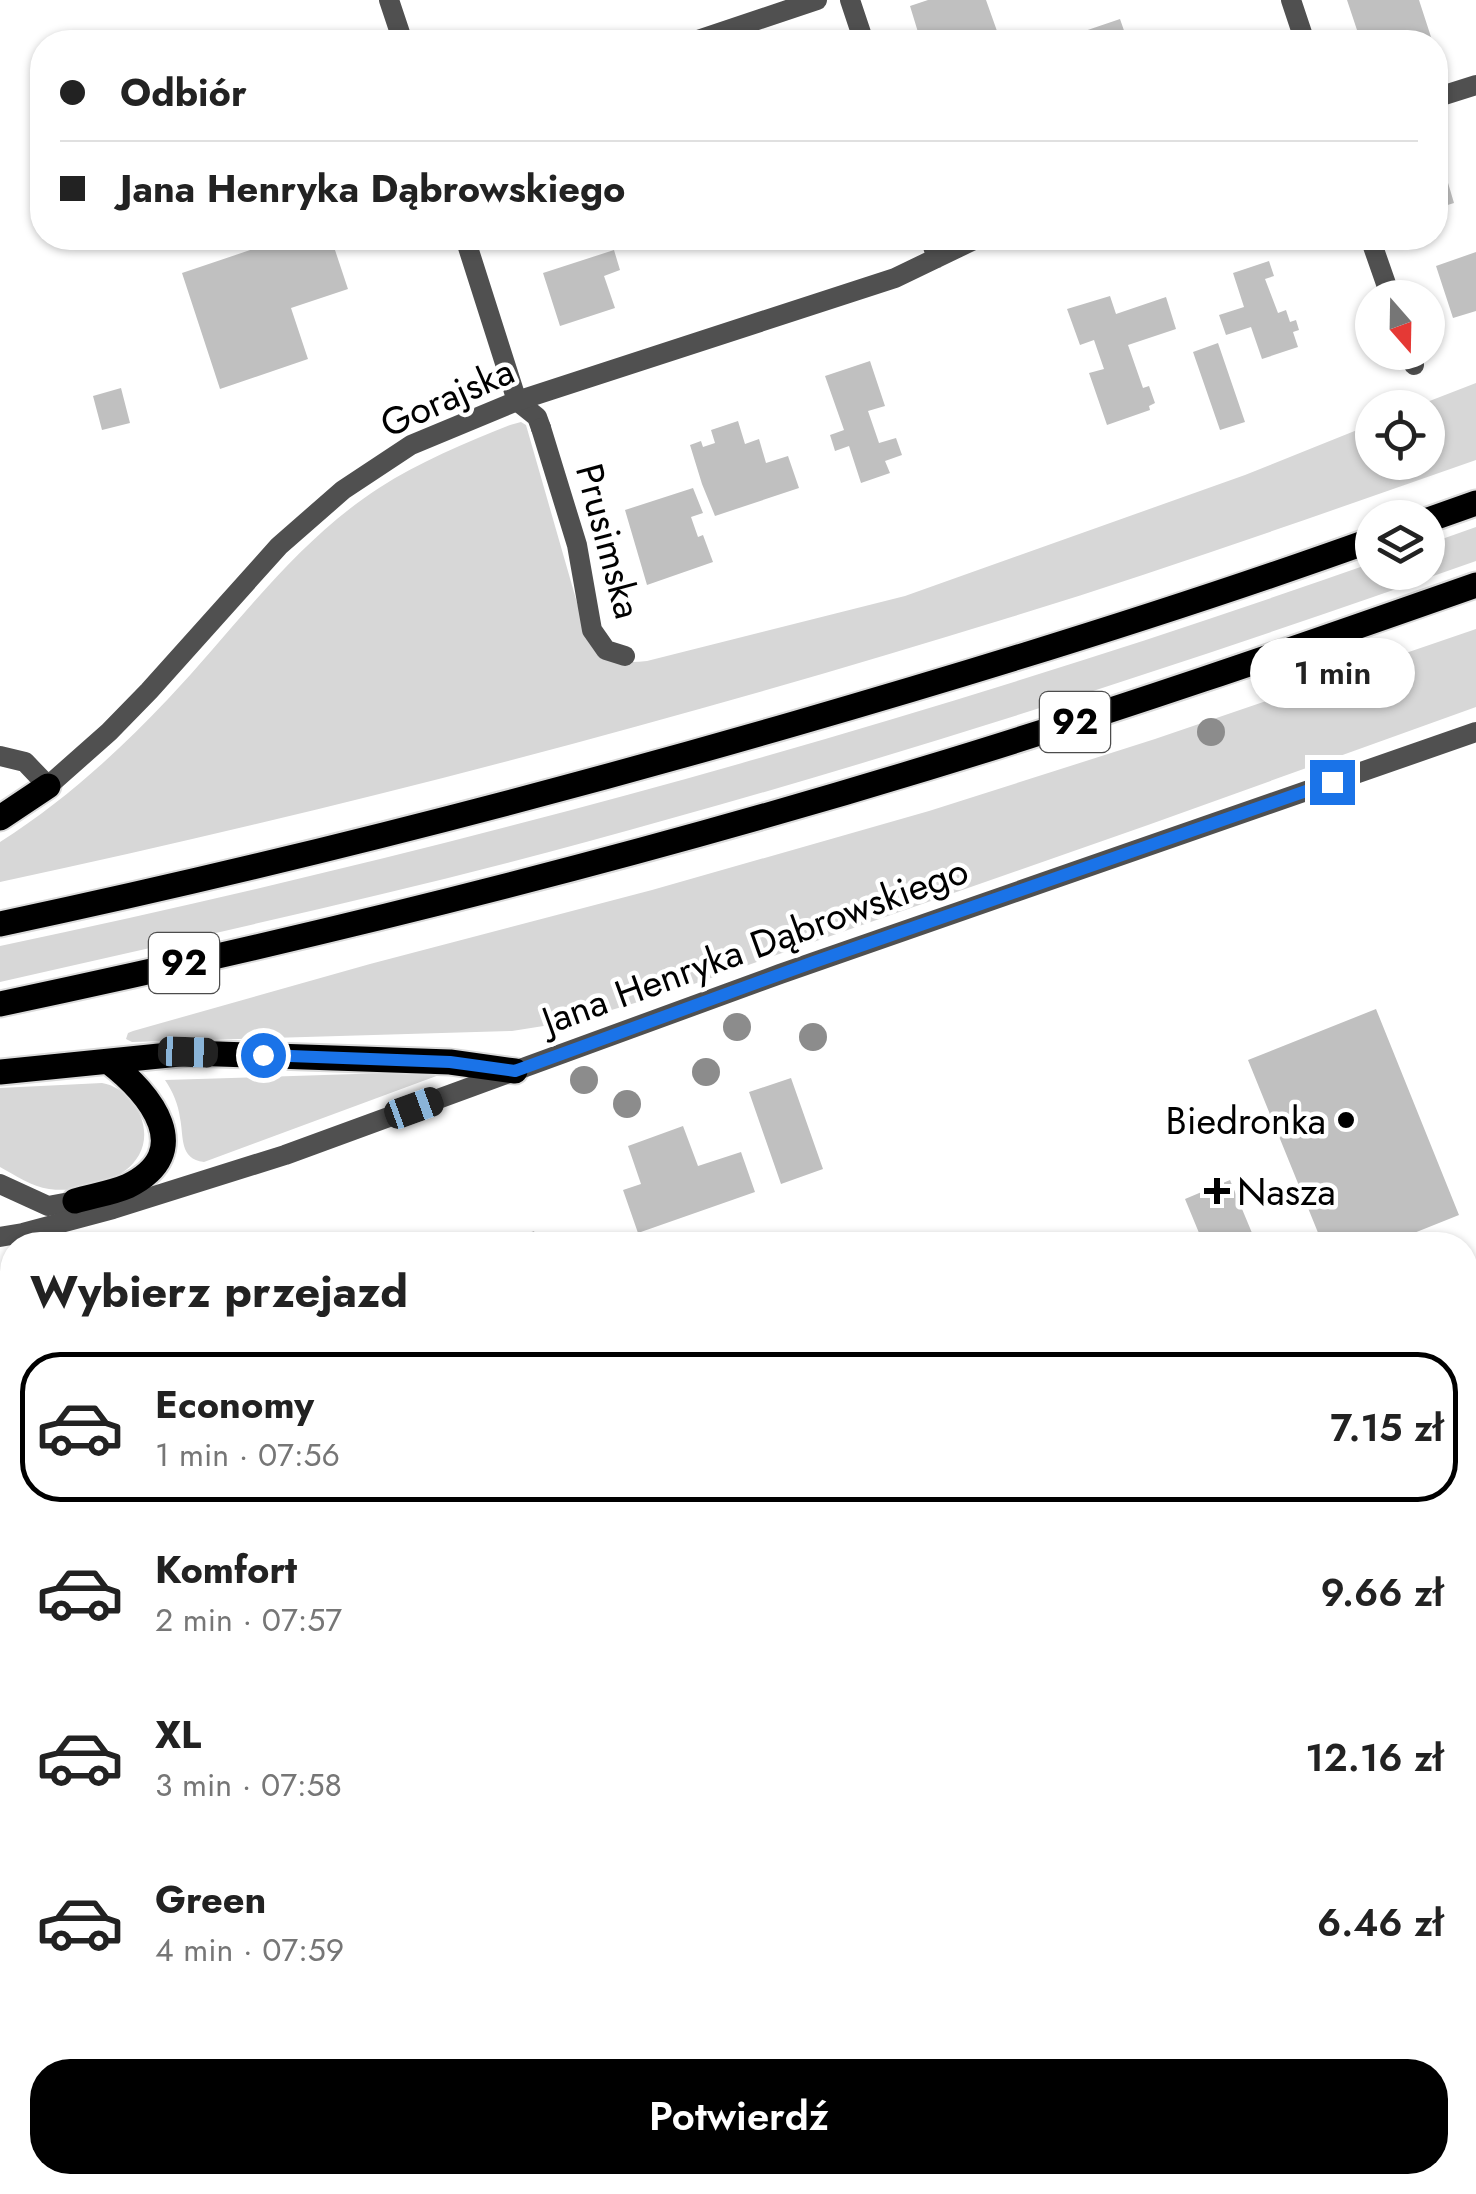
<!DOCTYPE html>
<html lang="pl">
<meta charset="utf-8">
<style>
body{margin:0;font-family:Jost,sans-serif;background:#f6f6f6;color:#222;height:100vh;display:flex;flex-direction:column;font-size:38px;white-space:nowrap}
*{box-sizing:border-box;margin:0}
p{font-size:32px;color:#767676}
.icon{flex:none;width:55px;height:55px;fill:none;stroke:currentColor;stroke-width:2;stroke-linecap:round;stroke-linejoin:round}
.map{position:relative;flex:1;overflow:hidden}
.side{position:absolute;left:0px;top:1232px;width:1478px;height:962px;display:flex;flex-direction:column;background:#fff;border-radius:40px 40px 0 0;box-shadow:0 2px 8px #0004}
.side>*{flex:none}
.guide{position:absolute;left:30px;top:30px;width:1418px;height:220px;border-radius:40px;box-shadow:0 2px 8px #0004;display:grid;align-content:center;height:220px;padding:0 30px;background:#fff}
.needle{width:65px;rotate:160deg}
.controls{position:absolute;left:1355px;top:280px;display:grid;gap:20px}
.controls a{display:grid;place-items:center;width:90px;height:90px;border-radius:50%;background:#fff;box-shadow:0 2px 8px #0004;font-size:50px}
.end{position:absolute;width:45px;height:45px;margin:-22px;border:12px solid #1a73e8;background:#fff;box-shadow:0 0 0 5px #fff}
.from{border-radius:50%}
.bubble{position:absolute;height:70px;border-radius:35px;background:#fff;box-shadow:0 2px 8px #0004;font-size:32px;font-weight:600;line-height:70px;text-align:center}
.car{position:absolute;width:30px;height:60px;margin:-30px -15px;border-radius:12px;box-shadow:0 0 8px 2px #0007;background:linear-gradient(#222 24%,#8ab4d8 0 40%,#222 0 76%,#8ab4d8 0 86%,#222 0)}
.guide b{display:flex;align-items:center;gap:35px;height:95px;font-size:38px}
.guide b+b{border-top:2px solid #e0e0e0}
.guide i{width:25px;height:25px;background:#222}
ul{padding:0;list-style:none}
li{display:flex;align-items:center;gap:30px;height:150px;margin:0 20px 15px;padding:0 10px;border:5px solid transparent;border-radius:40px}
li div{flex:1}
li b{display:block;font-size:38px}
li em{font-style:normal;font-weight:600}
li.selected{border-color:#000}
li>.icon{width:90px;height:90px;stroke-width:1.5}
h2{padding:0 30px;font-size:45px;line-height:120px}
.button{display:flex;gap:20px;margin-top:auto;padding:20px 30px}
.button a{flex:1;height:115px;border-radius:40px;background:#000;color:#fff;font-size:40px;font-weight:600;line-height:115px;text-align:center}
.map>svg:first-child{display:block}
</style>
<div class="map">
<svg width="1476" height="2194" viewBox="0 0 1476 2194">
<rect width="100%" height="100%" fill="#fff"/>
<path fill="#d7d7d7" d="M1476,383V460C1321,514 1165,570 1008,618C676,721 340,809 0,882V842C63,802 117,753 168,699C236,627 294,543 379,488C419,462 465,443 510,425L521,422L526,425L588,641C601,662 624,664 647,661L905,596L1245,475L1372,424V462H1428V408L1414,407Z
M1476,527V561C1182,665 886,761 586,842C392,895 195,937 0,982V946C465,848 924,721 1372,563V572H1428V544Z
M1476,629V707L1148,825L668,993L575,1021L512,1031L132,1042L126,1039L128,1033L133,1031L370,964L652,890L929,811L1155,739Z
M450,1071L204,1162C179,1159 184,1137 180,1118C178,1104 173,1092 165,1080Z
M102,1083C132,1088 155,1126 139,1155C123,1183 79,1193 49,1189C32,1187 15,1175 0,1167V1088Z
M12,1335V2182H1214L1218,2194H0V1339Z"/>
<path fill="#c0c0c0" d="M928,0H986L997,31L961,42H921L910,6Z
M1347,0H1419L1432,40L1425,42H1361Z
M1120,19L1128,42H1073L1070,36Z
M1443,166L1454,203L1435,209V169Z
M286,238H331L348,289L291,308L308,359L220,389L182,273Z
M614,250L620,270L604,276L615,308L560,326L543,273Z
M1476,252V311L1453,318L1436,266Z
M1269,261L1274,276L1265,279L1278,313L1286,310L1290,322L1296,320L1299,330L1293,332L1298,347L1262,359L1251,327L1226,335L1219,315L1244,307L1233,273Z
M1110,296L1116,314L1166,297L1176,329L1128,345L1143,388L1149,386L1155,403L1149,406L1150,410L1107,425L1089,373L1104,369L1094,340L1080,345L1067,309Z
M1218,343L1245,422L1220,430L1193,352Z
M870,361L885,406L868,411L879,443L896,438L902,455L885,461L890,473L861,483L849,446L835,451L830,435L844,430L825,376Z
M121,388L130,423L102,430L93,396Z
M738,421L745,444L759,439L766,463L788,456L799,488L715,516L702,484L690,445L701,441L703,447L715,443L711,430Z
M693,488L703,513L691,517L698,537L703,535L713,562L647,585L625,510Z
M1376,1009L1459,1215L1384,1245H1323L1248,1060Z
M791,1078L823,1169L781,1184L749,1092Z
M683,1126L698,1166L741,1152L755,1192L638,1233L623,1190L641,1184L628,1146Z
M1230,1180L1257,1245H1204L1185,1199Z
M534,1231L540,1245H497Z
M1465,1352L1476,1380V1423L1465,1427Z
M12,1720V1757L1,1761L0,1725Z
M1476,2178V2194H1389L1385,2182H1450L1452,2187Z"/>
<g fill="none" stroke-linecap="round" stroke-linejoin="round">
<g stroke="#dbdbdb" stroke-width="29">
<path id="primary" d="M1428,520L1476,503
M0,818L48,786
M0,924C268,867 534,799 797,723C991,667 1183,608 1372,540
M0,1004C312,938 622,861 927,768C1112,712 1294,649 1476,585
M0,1072L189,1053L450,1062L515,1071
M75,1201C92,1196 112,1193 128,1186C197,1152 151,1094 109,1062"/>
</g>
<path stroke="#505050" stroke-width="20" d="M517,401L537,417L541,428
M0,1184L48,1206L75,1201"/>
<path stroke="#505050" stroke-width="20" d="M389,0L403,42
M850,0L864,42
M1291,0L1305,42
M692,42L817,0
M1435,98L1476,85
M465,238L517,401
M930,238L937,258
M1370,238L1391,298
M1410,352L1414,365
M541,428L577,545L592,630L606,650L625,656
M0,756L25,762L48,786L109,732L149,691L279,546L343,490L411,445L517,401L895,278L978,238
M0,1237L23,1233L113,1209L285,1155L780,974L1476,732
M1314,2182L1319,2194"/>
<use href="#primary" stroke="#000" stroke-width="25"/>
</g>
<g fill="#8c8c8c">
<circle cx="1211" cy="732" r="14"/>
<circle cx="737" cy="1027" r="14"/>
<circle cx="813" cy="1037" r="14"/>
<circle cx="706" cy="1072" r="14"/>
<circle cx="584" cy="1080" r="14"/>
<circle cx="627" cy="1104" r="14"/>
</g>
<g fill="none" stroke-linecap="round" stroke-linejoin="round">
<path stroke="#1a73e8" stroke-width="12" d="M263,1055L450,1062L515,1071L814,962L1332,782"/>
</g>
<g fill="#000" stroke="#fff" stroke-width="4">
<circle cx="1346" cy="1120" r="10"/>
<path d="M1212 1176h10v10h10v10h-10v10h-10v-10h-10v-10h10z"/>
</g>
<g text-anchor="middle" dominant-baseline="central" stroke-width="9" stroke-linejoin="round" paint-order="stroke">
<g fill="#fff" stroke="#4c4c4c" stroke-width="2.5">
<rect x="1040" y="692" width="70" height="60" rx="8"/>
<rect x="149" y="933" width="70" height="60" rx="8"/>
</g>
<g font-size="35" font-weight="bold" fill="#000">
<text x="1075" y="722">92</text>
<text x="184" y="963">92</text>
</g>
<g font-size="38" fill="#000" stroke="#fff">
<text transform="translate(447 397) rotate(-24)">Gorajska</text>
<text transform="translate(609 541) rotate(75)">Prusimska</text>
<text transform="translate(755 945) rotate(-20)">Jana Henryka Dąbrowskiego</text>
</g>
<g font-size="38" fill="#000" stroke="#fff" text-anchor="end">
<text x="1326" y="1120">Biedronka</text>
<text x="1237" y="1191" text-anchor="start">Nasza</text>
</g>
</g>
</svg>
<div class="controls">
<a><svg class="needle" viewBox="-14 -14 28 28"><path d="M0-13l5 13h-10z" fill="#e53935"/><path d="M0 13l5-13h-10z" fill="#767676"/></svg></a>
<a><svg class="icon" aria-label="locate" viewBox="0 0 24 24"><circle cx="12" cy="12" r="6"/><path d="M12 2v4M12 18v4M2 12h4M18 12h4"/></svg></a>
<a><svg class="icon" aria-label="layers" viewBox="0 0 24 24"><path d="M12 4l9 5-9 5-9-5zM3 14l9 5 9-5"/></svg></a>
</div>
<i class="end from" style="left:263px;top:1055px"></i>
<i class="end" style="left:1332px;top:782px"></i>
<div class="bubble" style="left:1250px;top:638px;width:165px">1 min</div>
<i class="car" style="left:188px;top:1052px;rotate:92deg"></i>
<i class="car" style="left:414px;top:1108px;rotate:70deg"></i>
<div class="guide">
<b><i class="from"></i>Odbiór</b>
<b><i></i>Jana Henryka Dąbrowskiego</b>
</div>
<section class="side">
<h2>Wybierz przejazd</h2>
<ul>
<li class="selected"><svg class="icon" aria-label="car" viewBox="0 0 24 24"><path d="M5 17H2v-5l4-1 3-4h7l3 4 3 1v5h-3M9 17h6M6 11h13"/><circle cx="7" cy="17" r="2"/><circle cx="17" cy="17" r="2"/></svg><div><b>Economy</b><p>1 min · 07:56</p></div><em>7.15 zł</em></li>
<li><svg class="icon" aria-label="car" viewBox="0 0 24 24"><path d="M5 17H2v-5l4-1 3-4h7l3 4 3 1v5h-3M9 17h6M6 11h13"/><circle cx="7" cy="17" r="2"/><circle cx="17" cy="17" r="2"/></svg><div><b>Komfort</b><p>2 min · 07:57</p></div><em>9.66 zł</em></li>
<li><svg class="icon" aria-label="car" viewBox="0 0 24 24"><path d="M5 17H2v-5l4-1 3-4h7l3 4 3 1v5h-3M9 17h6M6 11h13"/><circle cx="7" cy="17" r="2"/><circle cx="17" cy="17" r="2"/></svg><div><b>XL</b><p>3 min · 07:58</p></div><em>12.16 zł</em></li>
<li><svg class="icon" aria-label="car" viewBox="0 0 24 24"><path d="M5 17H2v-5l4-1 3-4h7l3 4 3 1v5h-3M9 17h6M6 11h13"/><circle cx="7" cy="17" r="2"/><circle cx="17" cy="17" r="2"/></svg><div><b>Green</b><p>4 min · 07:59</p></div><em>6.46 zł</em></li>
</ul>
<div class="button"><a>Potwierdź</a></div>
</section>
</div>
